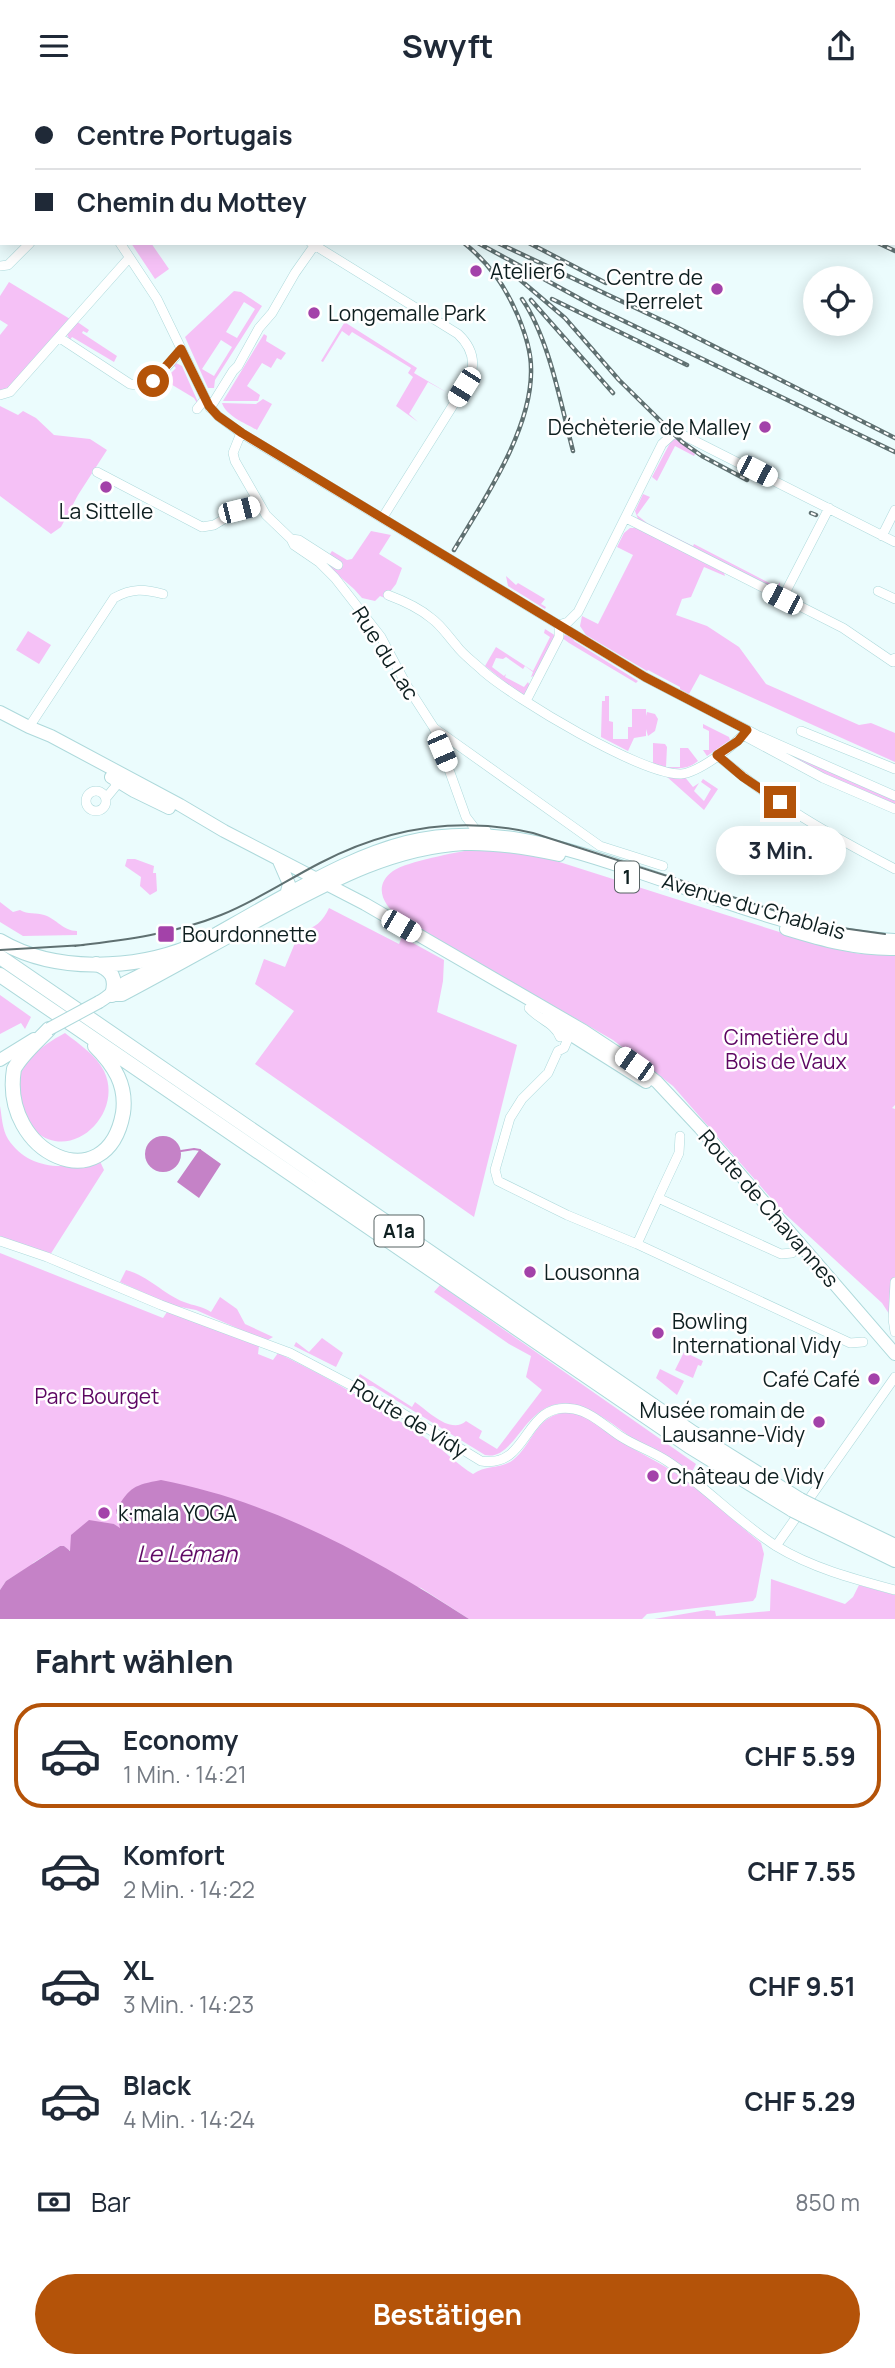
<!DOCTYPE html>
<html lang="de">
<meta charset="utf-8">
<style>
body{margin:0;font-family:Manrope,sans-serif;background:#f6f6f7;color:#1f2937;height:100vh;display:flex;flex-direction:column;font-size:26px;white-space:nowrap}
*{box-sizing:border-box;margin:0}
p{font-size:23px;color:#747a83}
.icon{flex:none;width:38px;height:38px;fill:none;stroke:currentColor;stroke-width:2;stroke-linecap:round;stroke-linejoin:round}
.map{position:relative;height:1528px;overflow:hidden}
.panel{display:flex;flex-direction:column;background:#fff;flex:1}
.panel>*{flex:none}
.top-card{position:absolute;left:0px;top:0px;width:896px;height:154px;box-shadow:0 4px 18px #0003;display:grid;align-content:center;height:154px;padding:0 35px;background:#fff}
.tools{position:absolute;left:803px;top:175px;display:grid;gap:14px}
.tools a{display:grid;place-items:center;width:70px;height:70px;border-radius:50%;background:#fff;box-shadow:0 4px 18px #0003;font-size:35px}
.end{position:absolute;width:32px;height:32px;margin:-16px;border:9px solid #b45309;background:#fff;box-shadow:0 0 0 4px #fff}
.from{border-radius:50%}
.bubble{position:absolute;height:49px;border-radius:24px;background:#fff;box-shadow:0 4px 18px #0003;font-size:23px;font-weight:700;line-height:49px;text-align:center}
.car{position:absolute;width:21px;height:42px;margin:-21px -10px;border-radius:9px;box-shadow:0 0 5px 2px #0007;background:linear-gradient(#fff 24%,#345 0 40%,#fff 0 76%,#345 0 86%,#fff 0)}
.top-card b{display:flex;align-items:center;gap:24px;height:66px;font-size:26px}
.top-card b+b{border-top:2px solid #e0e1e3}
.top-card i{width:18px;height:18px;background:#1f2937}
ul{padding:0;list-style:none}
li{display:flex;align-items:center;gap:21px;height:105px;margin:0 14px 10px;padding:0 21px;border:4px solid transparent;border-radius:28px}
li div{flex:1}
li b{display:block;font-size:26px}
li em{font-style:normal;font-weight:700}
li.current{border-color:#b45309}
li>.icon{width:63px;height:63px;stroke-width:1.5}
h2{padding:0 35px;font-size:32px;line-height:84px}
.pay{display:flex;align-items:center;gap:18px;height:77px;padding:0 35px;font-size:26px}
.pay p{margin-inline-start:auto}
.button{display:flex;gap:14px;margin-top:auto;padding:14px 35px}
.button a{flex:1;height:80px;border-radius:42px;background:#b45309;color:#fff;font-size:28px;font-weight:700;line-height:80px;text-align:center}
header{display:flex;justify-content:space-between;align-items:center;height:91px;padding:0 35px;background:#fff;font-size:32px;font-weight:700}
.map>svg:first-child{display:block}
</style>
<header><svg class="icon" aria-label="menu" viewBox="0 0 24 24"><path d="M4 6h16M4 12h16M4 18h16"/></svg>Swyft<svg class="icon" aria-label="share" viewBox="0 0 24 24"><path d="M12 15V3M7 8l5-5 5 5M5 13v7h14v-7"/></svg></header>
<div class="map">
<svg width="895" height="1528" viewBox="0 0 895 1528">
<rect width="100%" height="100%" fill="#ebfcfd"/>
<path fill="#f5c1f6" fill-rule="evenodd" d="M131,152H151L169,178L155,188Z
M9,191L70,228L7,300L0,302V244L8,234L0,229V205Z
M234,200L241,201L262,215L215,289L214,297H208L185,246ZM244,211L255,218L237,247L226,241ZM221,249L232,256L214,285L202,278Z
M349,224L346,232L417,277L414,282L448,302L428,291L409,323L418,331L396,315L413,286L408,282L411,277L352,241L349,245L342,240L323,271L321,270Z
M76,230L89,239L87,242L83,240L82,242L117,265L114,271L72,246L70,249L66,242Z
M264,243L267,245L266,250L286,262L281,269L277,267L271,277L262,272L247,295L260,304L258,310H223Z
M176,272L182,275L197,309V312L194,307L164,289L176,277L173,274Z
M263,308L272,313L257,339C245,332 226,325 222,312L256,313Z
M0,315L18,324L23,320L36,327L54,344L90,348L107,359L78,404L61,436L51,443L0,405Z
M675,347L695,363L694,365L675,355L657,390L652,386L670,352Z
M643,403L650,406L637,424L647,432L693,455L694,453L775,495L777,496L780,491V495L773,497L638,428L635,420Z
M630,437H638L724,482L725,485L704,476L691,506L682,508L676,524L707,535L739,556L766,593L859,634L871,632L895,642V671L700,583L689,603L680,598V596L648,579L647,580L586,544L580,535L582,525L598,533L633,464L617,456L624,442Z
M371,440L391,444L379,463L402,477L396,493L385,507L380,505L375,510L362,507L354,498L315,464L325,470L332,460L347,469L352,468Z
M506,485L516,494L518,492L545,508L541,513L546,516L545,518L508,495Z
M545,538L556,545L534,585L531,586L533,581L525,575L523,578L506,566L503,568L496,567L492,576L504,585L506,583L505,586L524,596L528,591L530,595L525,603H520L485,575L496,556L533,580L550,546L544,542Z
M28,540L51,554L39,573L16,559Z
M565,544L572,546L574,550L638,590L636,592L569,552L561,546Z
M605,605H609V630L613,631V648H628V636H632V618H646V625L647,621L655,623L658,628L655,640L648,645L646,638V645L634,647L628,660L601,646L602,610H605Z
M703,633L729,646L730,649L707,665L703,659H709V640L703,637Z
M758,648L895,708V715L833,689Z
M653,652L665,653L667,656L666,676H680V657H688L698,670C685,681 668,678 653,672Z
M668,684L684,685L693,696L699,692L694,700L704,710L711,698L701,691L703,688L718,698L704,719L666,685Z
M474,758L501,759L550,768L830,857L860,863H895V1014L892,1017L895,1018V1232L882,1212L784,1122L673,995L613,949L399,826C384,815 372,795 393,780C408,770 455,762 474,758Z
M127,768H135L154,775L153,782H156L157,800L150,804L140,795L141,786L125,775Z
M0,811L13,821L20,819C28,824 36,821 44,824C57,828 63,840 77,840V844L23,845L0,831Z
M329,817L399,853L402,846L444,869L443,890L437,921L517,954L474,1126L255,973L294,920L255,893L264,868L285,876L300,840C315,838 323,830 329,817Z
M0,904L31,926L25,938L21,932L0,943Z
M65,942C79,953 96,964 104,980C124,1021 74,1072 36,1041C26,1033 21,1014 15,1003C19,972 39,956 65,942Z
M0,1015C2,1026 2,1038 8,1048C28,1079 68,1081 98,1066L104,1079L50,1164L0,1148Z
M0,1162L163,1227L167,1221L259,1255L258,1263L273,1269L278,1262C331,1288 381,1317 430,1350C445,1360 458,1374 473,1383C485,1374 501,1378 513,1369C532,1354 535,1327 562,1322C586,1317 608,1343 627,1354C647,1366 668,1376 687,1390C713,1410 736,1432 761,1452L764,1463L756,1506L753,1510L647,1523L642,1528H469L421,1497L116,1423L121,1436L120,1438L114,1433L68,1460L64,1455H60L33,1472L30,1479L27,1477L6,1490L0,1499Z
M126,1179C149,1185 163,1203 184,1211C194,1215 202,1215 211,1221L220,1206L237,1218L245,1233L273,1246L266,1250L196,1219L170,1214L120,1191Z
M440,1194L696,1373L691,1383C672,1371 651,1359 632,1347C615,1335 596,1319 576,1314C525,1301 518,1371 485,1364L373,1295H369L357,1288L360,1283L412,1316L415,1311C428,1320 451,1344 466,1330L482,1340L479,1347L497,1358L542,1299L526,1286L531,1265L509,1253L434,1201Z
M322,1247L343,1262L336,1276L294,1255L296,1251L309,1261Z
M684,1261L703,1270L701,1275L698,1274L693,1287L675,1279Z
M660,1278L684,1290L677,1304L656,1287Z
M771,1488L845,1513L853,1506L859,1494L895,1504V1528H654L707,1519L715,1520L716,1525L770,1520Z"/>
<path fill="#c582c7" d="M145 1063a18 18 0 1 1 36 0a18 18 0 1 1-36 0Z
M200,1058L221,1073L199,1107L177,1091Z
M161,1389C272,1410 375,1467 469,1528H0V1499L6,1490L60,1455H64L70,1460L71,1444L89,1429L114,1433L120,1437L116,1419C130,1396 134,1394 161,1389Z"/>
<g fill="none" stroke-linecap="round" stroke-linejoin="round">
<path stroke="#c582c7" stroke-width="2" d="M181,1060L194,1058L200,1059"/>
<g stroke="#add9db" stroke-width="10">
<path id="minor" d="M77,0L78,2
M122,0L124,2
M382,0L384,2
M688,0L692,2
M823,0V2
M120,152L157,208L209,315L218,325L241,342L645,586L757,644L895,705
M311,152L458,243C472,256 476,270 470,287L383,426
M0,175L8,174L30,152
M60,247L130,293C154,297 168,274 181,259
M0,304L10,301L129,167
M210,317L233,280L238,275L259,237L272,222L295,182L314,155
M197,318L205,308
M241,342L233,362L235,370L266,424L291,448L294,454L319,471L335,487L381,546L407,595L434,637L466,726L476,739H486
M97,381L202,436L214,434L239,419L260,414
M626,427L843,537L893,571L895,567
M882,445L895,419
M291,448L299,449L338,474
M878,500L895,508
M388,504C404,510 418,516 431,527C441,534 448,545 456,554C463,564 475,572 483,580C515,608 642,684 681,683C698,682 737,653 747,639
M782,508L829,417
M526,610L559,546V534L568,531L578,521L662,353L673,343L683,344L895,451
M29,636L114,507C132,497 144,498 163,503
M434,637L600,755L663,775
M801,640L895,678
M743,644L823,687L895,718
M717,664C771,711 832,745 895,778
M86 710a10 10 0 1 1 20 0a10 10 0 1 1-20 0Z
M106,707L115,696L116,685
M529,917C538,928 555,932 560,946
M567,939V950L564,957L558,960L548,982L522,1008L510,1027L495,1079L498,1090L567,1124L637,1153L850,1252L863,1251
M680,1045L679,1062L658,1107L781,1163L792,1162
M0,1150L47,1166L161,1214L290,1262L394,1317L481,1370C531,1378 522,1309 574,1318C591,1321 606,1336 620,1345C635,1355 652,1360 667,1370C705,1395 737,1430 776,1455C812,1477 854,1488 895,1499
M637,1153L658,1107
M895,1191L893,1228L895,1241
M776,1455L895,1286"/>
</g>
<g stroke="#add9db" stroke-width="14">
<path id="major" d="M596,0L600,2
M894,136L895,137
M0,621L29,636L51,645L180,714L224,740L365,813L584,940L634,973L657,991L700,1037L895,1263
M111,686L134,700L169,717
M279,770L289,793L286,804
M786,838C822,849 857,859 895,858
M112,904H122C173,877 224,848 276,820C336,788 395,757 464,753C497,752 527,757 559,764
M99,911C110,905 116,897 126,891C180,865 232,833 285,804C324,783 363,762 406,751C483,732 556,753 629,778C715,806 803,845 895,849
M546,928L646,991
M0,969L34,948"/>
</g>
<g stroke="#add9db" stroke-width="16">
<path id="highway" d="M0,850C54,882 133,879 190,856
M0,866L693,1342L800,1409
M96,873C112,878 117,888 112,904
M0,884L689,1355L793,1419
M49,938C37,951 22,963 14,978C0,1063 107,1111 123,1022C127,994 114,974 95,955
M812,1415L895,1455
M805,1425L895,1469"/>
</g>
<use href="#minor" stroke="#fff" stroke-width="9"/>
<use href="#major" stroke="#fff" stroke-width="12"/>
<use href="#highway" stroke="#fff" stroke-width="14"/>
<path stroke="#5f7071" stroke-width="2" d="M563,0L567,2
M894,149H895
M75,855C124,849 174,843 221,824C256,810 287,789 320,772C387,737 459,725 533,742L795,826L835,836L885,843
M0,859L84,854"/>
<g stroke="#5f7071" stroke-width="4.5">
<path id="rail" d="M260,0L262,2
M284,0L286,2
M299,0L302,2
M538,0L541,2
M478,152L597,217L895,361
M498,152L674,235L895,347
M529,152L606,192
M878,152L895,160
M518,187L565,227L619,289L682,351L702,365L747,389
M522,208C549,247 561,314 573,360
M552,208L687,274
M531,209L613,302
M811,422L816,424
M454,459C484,409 533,337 531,277C531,259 525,242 518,225C505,195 490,173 464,152"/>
</g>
<use href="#rail" stroke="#fff" stroke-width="2" stroke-dasharray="5" stroke-linecap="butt"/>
<g stroke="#add9db" stroke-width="14" stroke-linecap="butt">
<path id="major-bridge" d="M49,938L99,911"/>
</g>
<g stroke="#add9db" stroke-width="16" stroke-linecap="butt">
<path id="highway-bridge" d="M800,1409L812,1415
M793,1419L805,1425"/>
</g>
<use href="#major-bridge" stroke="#fff" stroke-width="12"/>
<use href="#highway-bridge" stroke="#fff" stroke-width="14"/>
</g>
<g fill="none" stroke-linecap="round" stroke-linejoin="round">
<path stroke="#b45309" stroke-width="9" d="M153,290L181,258L209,315L218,325L242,342L645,586L747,639L738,650L717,664L743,686L780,711"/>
</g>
<g fill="#a342a9" stroke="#fff" stroke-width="2.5">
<circle cx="476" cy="180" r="7"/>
<circle cx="717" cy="198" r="7"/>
<circle cx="314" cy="222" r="7"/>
<circle cx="765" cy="336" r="7"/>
<circle cx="106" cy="396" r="7"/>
<rect x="157" y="834" width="18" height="18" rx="3.5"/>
<circle cx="530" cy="1181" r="7"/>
<circle cx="658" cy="1242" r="7"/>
<circle cx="874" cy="1288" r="7"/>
<circle cx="819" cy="1331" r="7"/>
<circle cx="653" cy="1385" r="7"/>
<circle cx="104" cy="1422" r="7"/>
</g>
<g text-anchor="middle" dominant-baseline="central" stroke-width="5" stroke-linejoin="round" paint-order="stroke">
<g fill="#fff" stroke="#566263" stroke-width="2">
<rect x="615" y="770.5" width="24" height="31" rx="5"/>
<rect x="374.5" y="1124.5" width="49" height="31" rx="5"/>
</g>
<g font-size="19" font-weight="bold" fill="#0e1f20">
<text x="627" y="786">1</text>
<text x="399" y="1140">A1a</text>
</g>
<g font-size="21" fill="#0e1f20" stroke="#fff" text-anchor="start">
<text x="490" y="180">Atelier6</text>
<text x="703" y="186" text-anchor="end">Centre de<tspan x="703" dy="24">Perrelet</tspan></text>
<text x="328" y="222">Longemalle Park</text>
<text x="751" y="336" text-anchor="end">Déchèterie de Malley</text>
<text x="106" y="420" text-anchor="middle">La Sittelle</text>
<text x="182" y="843">Bourdonnette</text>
<text x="544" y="1181">Lousonna</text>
<text x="672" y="1230">Bowling<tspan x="672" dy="24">International Vidy</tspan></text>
<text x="860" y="1288" text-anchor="end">Café Café</text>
<text x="805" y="1319" text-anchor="end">Musée romain de<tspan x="805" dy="24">Lausanne-Vidy</tspan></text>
<text x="667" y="1385">Château de Vidy</text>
<text x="118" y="1422">k·mala YOGA</text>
</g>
<g font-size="21" fill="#0e1f20" stroke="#fff">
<text transform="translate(386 562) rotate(58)">Rue du Lac</text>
<text transform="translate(754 815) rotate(16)">Avenue du Chablais</text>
<text transform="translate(769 1117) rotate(49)">Route de Chavannes</text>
<text transform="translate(409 1327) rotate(31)">Route de Vidy</text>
</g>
<g font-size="21" fill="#5d0662" stroke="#fff">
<text x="786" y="946">Cimetière du<tspan x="786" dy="24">Bois de Vaux</tspan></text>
<text x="97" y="1305">Parc Bourget</text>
</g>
<g font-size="23" font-style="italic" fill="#600a65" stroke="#fff">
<text x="187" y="1462">Le Léman</text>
</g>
</g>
</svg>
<div class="tools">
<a><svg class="icon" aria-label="locate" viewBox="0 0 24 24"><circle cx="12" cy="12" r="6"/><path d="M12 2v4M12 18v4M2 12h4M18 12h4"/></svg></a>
</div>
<i class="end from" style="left:153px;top:290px"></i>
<i class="end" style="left:780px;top:711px"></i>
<div class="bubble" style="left:716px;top:735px;width:130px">3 Min.</div>
<i class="car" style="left:464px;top:296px;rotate:212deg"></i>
<i class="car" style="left:757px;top:380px;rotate:117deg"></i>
<i class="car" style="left:239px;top:419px;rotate:76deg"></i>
<i class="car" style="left:782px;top:508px;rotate:297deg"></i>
<i class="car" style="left:442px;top:660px;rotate:157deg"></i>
<i class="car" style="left:401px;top:835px;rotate:120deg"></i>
<i class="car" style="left:634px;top:973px;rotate:305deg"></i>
<div class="top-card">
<b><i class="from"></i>Centre Portugais</b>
<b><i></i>Chemin du Mottey</b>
</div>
</div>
<section class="panel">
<h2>Fahrt wählen</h2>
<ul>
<li class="current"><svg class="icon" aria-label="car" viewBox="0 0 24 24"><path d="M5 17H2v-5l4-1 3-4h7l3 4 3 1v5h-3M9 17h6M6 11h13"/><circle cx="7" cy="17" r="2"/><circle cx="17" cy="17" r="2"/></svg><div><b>Economy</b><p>1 Min. · 14:21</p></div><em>CHF 5.59</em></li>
<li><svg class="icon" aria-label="car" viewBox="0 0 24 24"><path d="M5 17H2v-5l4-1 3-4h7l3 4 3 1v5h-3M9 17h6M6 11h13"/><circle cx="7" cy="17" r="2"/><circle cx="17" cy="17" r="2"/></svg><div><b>Komfort</b><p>2 Min. · 14:22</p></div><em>CHF 7.55</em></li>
<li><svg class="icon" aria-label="car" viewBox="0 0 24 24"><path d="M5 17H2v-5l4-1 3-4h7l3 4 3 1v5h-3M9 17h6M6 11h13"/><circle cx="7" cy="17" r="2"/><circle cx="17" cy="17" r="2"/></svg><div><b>XL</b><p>3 Min. · 14:23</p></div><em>CHF 9.51</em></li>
<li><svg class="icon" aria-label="car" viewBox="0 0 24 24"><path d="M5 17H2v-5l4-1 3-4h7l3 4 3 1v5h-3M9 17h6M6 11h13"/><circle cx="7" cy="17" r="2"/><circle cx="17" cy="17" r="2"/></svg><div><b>Black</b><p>4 Min. · 14:24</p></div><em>CHF 5.29</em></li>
</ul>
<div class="pay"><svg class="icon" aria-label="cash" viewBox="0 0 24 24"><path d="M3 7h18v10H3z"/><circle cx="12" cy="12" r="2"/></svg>Bar<p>850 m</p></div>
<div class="button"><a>Bestätigen</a></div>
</section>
